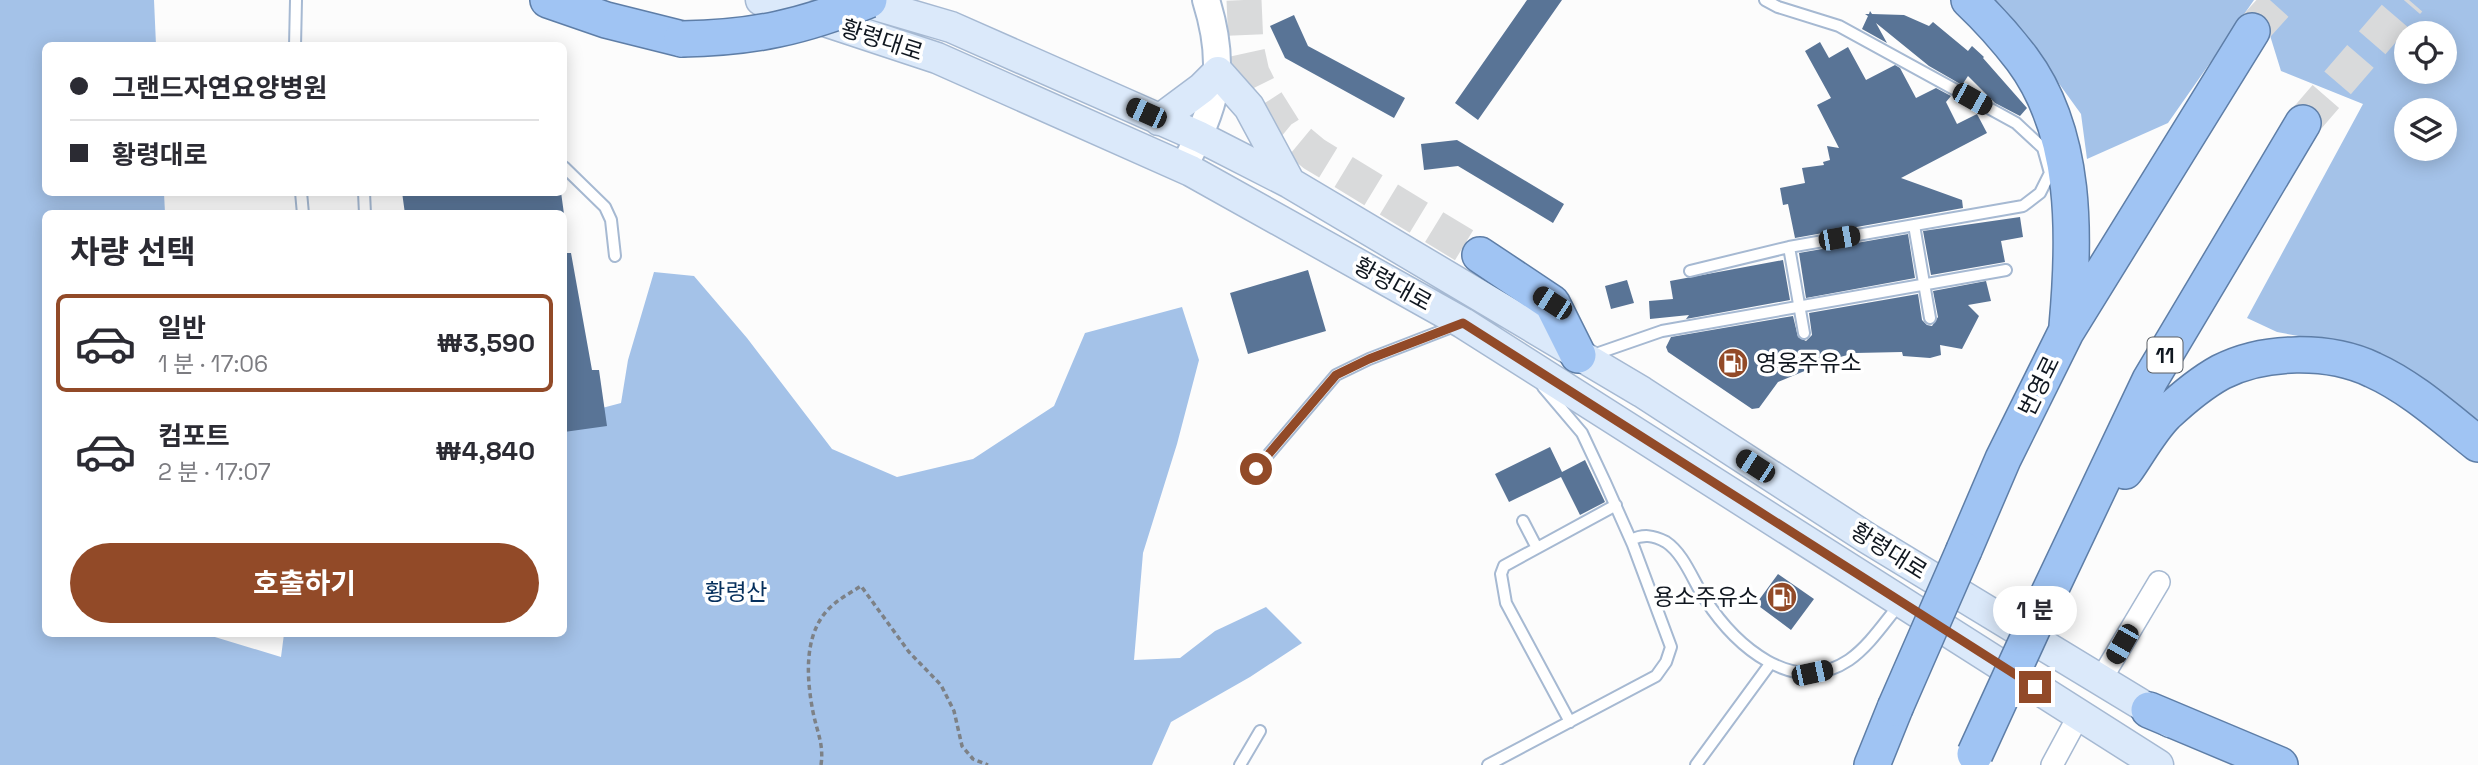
<!DOCTYPE html>
<html lang="ko">
<meta charset="utf-8">
<style>
body{margin:0;font-family:"Space Grotesk","Noto Sans KR",sans-serif;background:#f7f7f7;color:#2b2b33;height:100vh;display:flex;flex-direction:column;font-size:26px;white-space:nowrap}
*{box-sizing:border-box;margin:0}
p{font-size:23px;color:#7c7c81}
.icon{flex:none;width:38px;height:38px;fill:none;stroke:currentColor;stroke-width:2;stroke-linecap:round;stroke-linejoin:round}
.map{position:relative;flex:1;overflow:hidden}
.side{position:absolute;left:42px;top:210px;width:525px;height:427px;display:flex;flex-direction:column;background:#fff;border-radius:10px;box-shadow:0 4px 18px #0003}
.side>*{flex:none}
.hud{position:absolute;left:42px;top:42px;width:525px;height:154px;border-radius:10px;box-shadow:0 4px 18px #0003;display:grid;align-content:center;height:154px;padding:0 28px;background:#fff}
.buttons{position:absolute;left:2394px;top:21px;display:grid;gap:14px}
.buttons a{display:grid;place-items:center;width:63px;height:63px;border-radius:50%;background:#fff;box-shadow:0 4px 18px #0003;font-size:35px}
.end{position:absolute;width:32px;height:32px;margin:-16px;border:9px solid #924a28;background:#fff;box-shadow:0 0 0 4px #fff}
.from{border-radius:50%}
.bubble{position:absolute;height:49px;border-radius:24px;background:#fff;box-shadow:0 4px 18px #0003;font-size:23px;font-weight:700;line-height:49px;text-align:center}
.car{position:absolute;width:21px;height:42px;margin:-21px -10px;border-radius:9px;box-shadow:0 0 5px 2px #0007;background:linear-gradient(#222 24%,#8ab4d8 0 40%,#222 0 76%,#8ab4d8 0 86%,#222 0)}
.hud b{display:flex;align-items:center;gap:24px;height:66px;font-size:26px}
.hud b+b{border-top:2px solid #e1e1e2}
.hud i{width:18px;height:18px;background:#2b2b33}
ul{padding:0;list-style:none}
li{display:flex;align-items:center;gap:21px;height:98px;margin:0 14px 10px;padding:0 14px;border:4px solid transparent;border-radius:10px}
li div{flex:1}
li b{display:block;font-size:26px}
li em{font-style:normal;font-weight:700}
li.active{border-color:#924a28}
li>.icon{width:63px;height:63px;stroke-width:1.5}
h2{padding:0 28px;font-size:32px;line-height:84px}
.button{display:flex;gap:14px;margin-top:auto;padding:14px 28px}
.button a{flex:1;height:80px;border-radius:42px;background:#924a28;color:#fff;font-size:28px;font-weight:700;line-height:80px;text-align:center}
.map>svg:first-child{display:block}
</style>
<div class="map">
<svg width="2478" height="765" viewBox="0 0 2478 765">
<rect width="100%" height="100%" fill="#fcfcfc"/>
<path fill="#a4c2e8" fill-rule="evenodd" d="M0,0H154L156,45L46,46V192L164,193L165,213L46,214V634H205L281,657L284,634H564V413L572,416L621,403L628,360L654,272L694,276L747,338L832,449L897,477L973,459L1054,406L1085,333L1182,307L1199,360L1177,444L1143,553L1134,660L1180,658L1215,631L1266,607L1302,643L1250,677L1171,722L1152,765H0Z
M1991,0H2254L2168,123L2087,159L2081,114L2039,56Z
M2259,0H2478V431L2341,344L2277,332L2247,318L2363,104L2281,71ZM2406,33H2445V72H2406ZM2406,110H2445V149H2406Z"/>
<path fill="#597496" d="M1527,0H1562L1478,120L1455,103Z
M1870,11L1872,14L1904,15L1929,26L1933,22L1968,51L1972,46L1984,57L1983,58L2027,108L2020,116L1995,103L1968,76L1962,85L1929,66L1876,23L1887,43L1862,29L1868,16L1865,14H1869Z
M1294,15L1308,46L1405,98L1394,118L1285,58L1270,26Z
M1820,42L1829,58L1848,47L1866,80L1895,65L1900,68L1916,98L1936,88L1951,96L1946,102L1957,124L1977,114L1987,133L1901,178L1962,200L1963,208L1795,238L1788,204L1783,205L1780,188L1805,183L1802,168L1824,165L1823,162L1830,160L1827,146L1839,148L1817,105L1831,98L1805,51Z
M1457,140L1564,204L1553,223L1458,166L1424,170L1421,144Z
M402,192H561L564,214H405Z
M2020,217L2023,237L2001,241L2005,262L1931,275L1923,231Z
M1908,234L1915,278L1806,298L1799,253Z
M564,253H571L592,370H599L607,426L564,432Z
M1783,260L1790,300L1686,319L1689,315L1650,319L1649,301L1673,299L1670,281Z
M1308,270L1326,331L1248,354L1230,293Z
M1627,280L1634,303L1611,309L1605,286Z
M1986,281L1991,301L1968,305L1979,316L1962,349L1940,345L1941,355L1930,358L1903,356L1902,352L1855,353L1818,363L1819,365L1778,382L1759,408L1752,409L1668,352L1666,347L1671,337L1793,316L1798,337L1806,341L1812,335L1809,313L1918,294L1922,320L1927,325L1932,326L1938,317L1933,291Z
M1550,447L1562,472L1585,460L1605,502L1580,515L1561,477L1509,502L1495,474Z
M1778,574L1814,599L1791,630L1756,604Z"/>
<g fill="none" stroke-linecap="round" stroke-linejoin="round">
<path stroke="#d9dadb" stroke-width="35" stroke-dasharray="35 18" stroke-linecap="butt" d="M1244,0L1246,46L1252,73L1265,99L1284,129L1314,154L1480,255
M2252,31L2280,0
M2303,123L2409,0"/>
<g stroke="#a6b9d2" stroke-width="14">
<path id="service" d="M295,46L296,0
M564,167L605,207L611,220L615,256
M301,192L303,214
M364,192L365,214
M1914,225L1930,318
M1789,247L1804,333
M1690,271L1789,247L2023,206L2040,193L2050,173L2043,148L2016,123L1839,26L1778,7L1765,0
M1590,356L1662,331L2006,270
M1256,469L1336,375L1369,359L1457,325
M1523,521L1537,548
M1631,540C1643,534 1653,535 1666,542C1684,554 1693,581 1705,599C1735,645 1793,698 1849,660C1869,646 1884,623 1899,605
M1570,722L1506,603L1501,574L1504,566L1616,505
M1240,765L1260,731
M1488,765L1656,676L1666,662L1671,647L1633,545L1605,482L1582,433L1543,387
M1696,765L1770,664"/>
</g>
<g stroke="#a6b9d2" stroke-width="24">
<path id="minor" d="M2100,681L2159,582
M2052,765L2079,715"/>
</g>
<g stroke="#a6b9d2" stroke-width="30">
<path id="tertiary" d="M1183,168C1216,105 1228,70 1206,0"/>
</g>
<g stroke="#a6b9d2" stroke-width="33">
<path id="secondary" d="M761,0L937,58L1191,171L1463,323L2158,765
M859,0L951,27L1200,137L1290,183L1642,392L1867,538L2170,722
M1159,120L1202,88L1218,72L1249,107L1290,183"/>
</g>
<g stroke="#5e7ea7" stroke-width="38">
<path id="trunk" d="M548,0L606,20L682,39
M1969,0C1988,18 2006,38 2022,59C2078,134 2075,238 2067,326
M1480,255L1552,303L1578,355
M2125,471C2138,453 2150,430 2166,414C2182,399 2201,383 2221,372C2264,350 2329,349 2373,370C2411,387 2445,418 2478,444
M1964,550L2003,459L2066,332L2252,31
M2046,599L2150,380L2303,123
M2149,710L2280,765
M1872,765L1895,708"/>
</g>
<path stroke="#7d8186" stroke-width="3.5" stroke-dasharray="5 3.5" stroke-linecap="butt" d="M821,765C824,744 817,732 813,712C806,676 803,629 834,604C842,597 852,592 861,586L909,652L941,685L954,711L962,746L973,759L988,765"/>
<use href="#service" stroke="#fff" stroke-width="10"/>
<use href="#minor" stroke="#fff" stroke-width="21"/>
<use href="#tertiary" stroke="#fff" stroke-width="26"/>
<use href="#secondary" stroke="#dbe9fa" stroke-width="30"/>
<use href="#trunk" stroke="#a0c4f3" stroke-width="35"/>
<g stroke="#5e7ea7" stroke-width="38" stroke-linecap="butt">
<path id="trunk-bridge" d="M682,39C753,38 803,27 869,0
M1895,708L1964,550
M1975,754L2046,599"/>
</g>
<use href="#trunk-bridge" stroke="#a0c4f3" stroke-width="35"/>
</g>
<g fill="none" stroke-linecap="round" stroke-linejoin="round">
<path stroke="#924a28" stroke-width="9" d="M1256,469L1336,375L1369,359L1463,323L2035,687"/>
</g>
<defs>
<g id="fuel-disc" transform="scale(1.575)"><circle r="9.5" fill="#924a28" stroke="#fff"/><path d="M-5.5-6h7V0h2V4h1.3V-2.5L3-4.5l.8-.8L6-3V5H2.5V1h-1V6h-7ZM-4.2-4.7v3.2H.2V-4.7Z" fill="#fff"/></g>
</defs>
<g fill-rule="evenodd">
<use href="#fuel-disc" x="1733" y="363"/>
<use href="#fuel-disc" x="1782" y="597"/>
</g>
<g text-anchor="middle" dominant-baseline="central" stroke-width="7" stroke-linejoin="round" paint-order="stroke">
<rect fill="#fff" stroke="#585d63" stroke-width="2" x="2147.5" y="337.5" width="35" height="35" rx="5"/>
<g font-size="21" font-weight="bold" fill="#101720">
<text x="2165" y="355">11</text>
</g>
<g font-size="23" fill="#101720" stroke="#fff">
<text transform="translate(882 40) rotate(18)">황령대로</text>
<text transform="translate(1393 284) rotate(29)">황령대로</text>
<text transform="translate(2039 386) rotate(-64)">번영로</text>
<text transform="translate(1889 551) rotate(32)">황령대로</text>
</g>
<g font-size="23" fill="#101720" stroke="#fff" text-anchor="start">
<text x="1756" y="363">영웅주유소</text>
<text x="1759" y="597" text-anchor="end">용소주유소</text>
</g>
<g font-size="23" fill="#06305d" stroke="#fff">
<text x="736" y="592">황령산</text>
</g>
</g>
</svg>
<div class="buttons">
<a><svg class="icon" aria-label="locate" viewBox="0 0 24 24"><circle cx="12" cy="12" r="6"/><path d="M12 2v4M12 18v4M2 12h4M18 12h4"/></svg></a>
<a><svg class="icon" aria-label="layers" viewBox="0 0 24 24"><path d="M12 4l9 5-9 5-9-5zM3 14l9 5 9-5"/></svg></a>
</div>
<i class="end from" style="left:1256px;top:469px"></i>
<i class="end" style="left:2035px;top:687px"></i>
<div class="bubble" style="left:1993px;top:586px;width:84px">1 분</div>
<i class="car" style="left:1972px;top:99px;rotate:119deg"></i>
<i class="car" style="left:1146px;top:113px;rotate:294deg"></i>
<i class="car" style="left:1839px;top:238px;rotate:80deg"></i>
<i class="car" style="left:1552px;top:303px;rotate:303deg"></i>
<i class="car" style="left:1755px;top:466px;rotate:303deg"></i>
<i class="car" style="left:2122px;top:644px;rotate:210deg"></i>
<i class="car" style="left:1812px;top:673px;rotate:78deg"></i>
<div class="hud">
<b><i class="from"></i>그랜드자연요양병원</b>
<b><i></i>황령대로</b>
</div>
<section class="side">
<h2>차량 선택</h2>
<ul>
<li class="active"><svg class="icon" aria-label="car" viewBox="0 0 24 24"><path d="M5 17H2v-5l4-1 3-4h7l3 4 3 1v5h-3M9 17h6M6 11h13"/><circle cx="7" cy="17" r="2"/><circle cx="17" cy="17" r="2"/></svg><div><b>일반</b><p>1 분 · 17:06</p></div><em>₩3,590</em></li>
<li><svg class="icon" aria-label="car" viewBox="0 0 24 24"><path d="M5 17H2v-5l4-1 3-4h7l3 4 3 1v5h-3M9 17h6M6 11h13"/><circle cx="7" cy="17" r="2"/><circle cx="17" cy="17" r="2"/></svg><div><b>컴포트</b><p>2 분 · 17:07</p></div><em>₩4,840</em></li>
</ul>
<div class="button"><a>호출하기</a></div>
</section>
</div>
